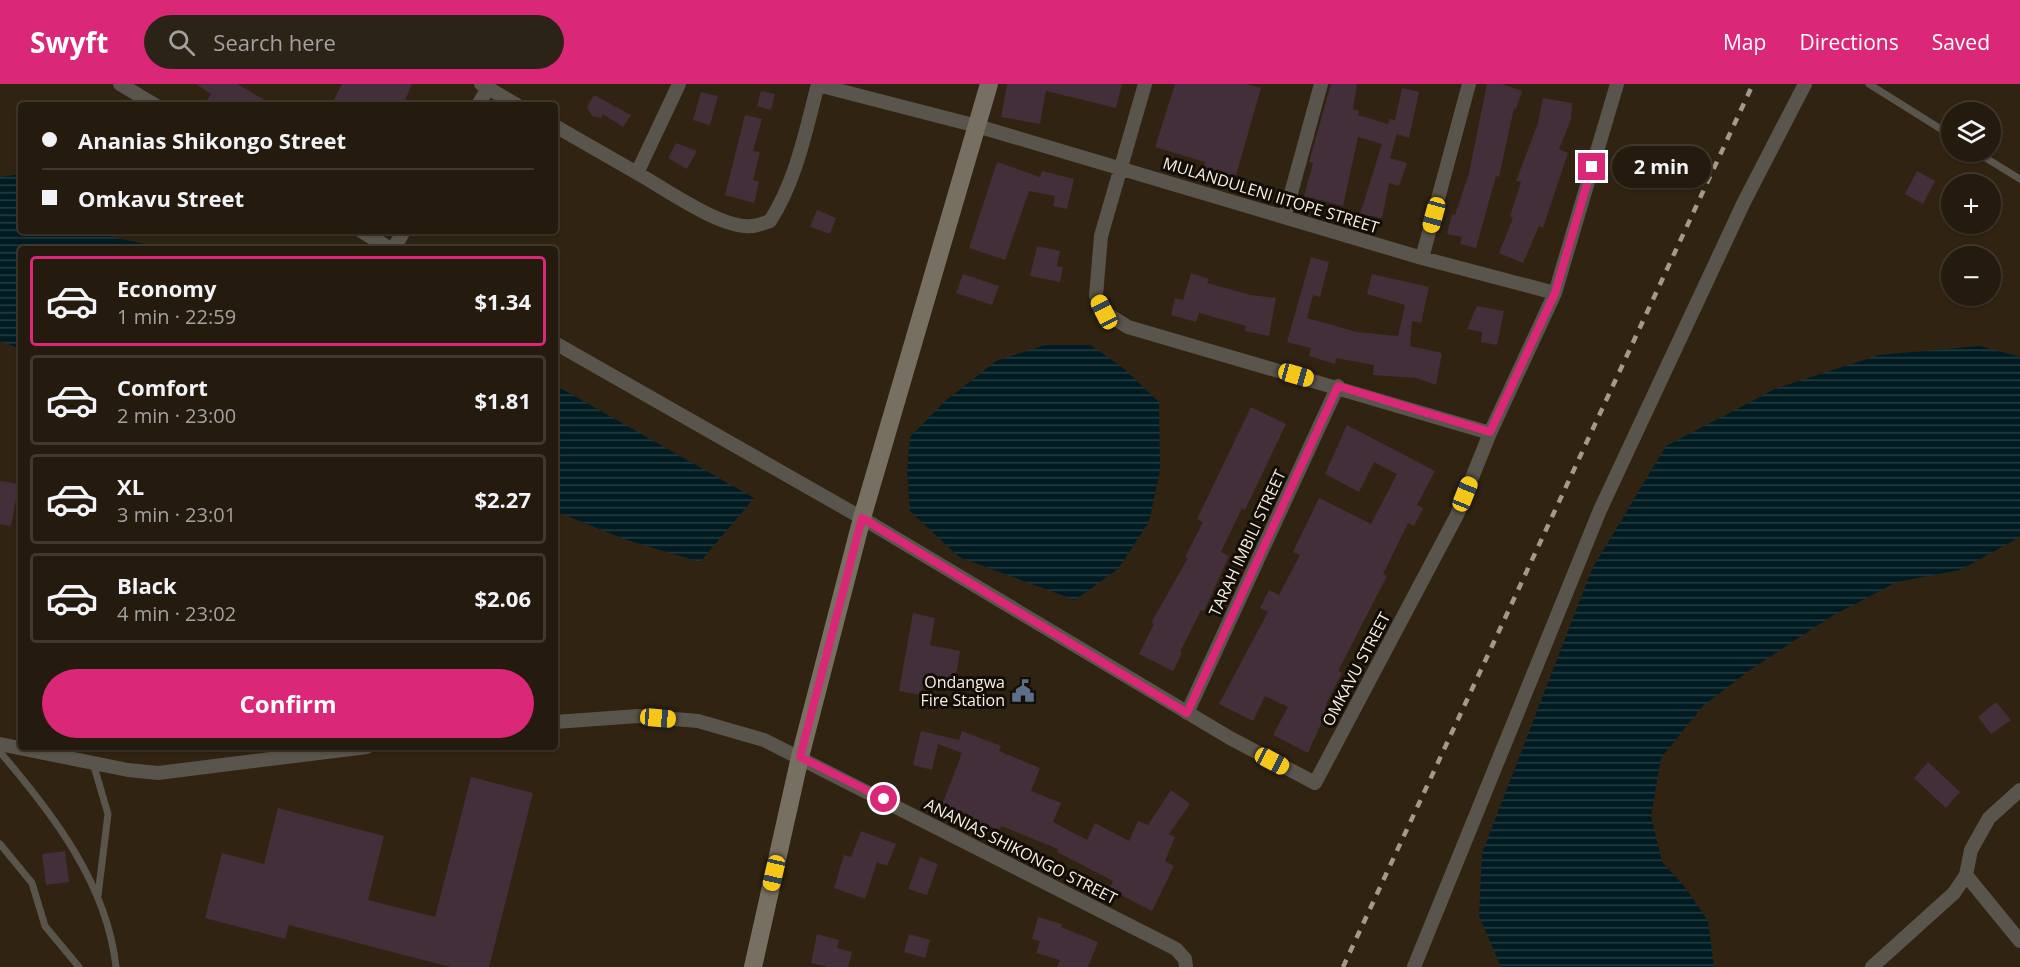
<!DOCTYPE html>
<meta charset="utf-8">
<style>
body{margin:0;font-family:"Open Sans",sans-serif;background:#2c2317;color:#f1f3f6;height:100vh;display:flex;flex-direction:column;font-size:22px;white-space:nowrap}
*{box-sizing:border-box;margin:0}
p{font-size:20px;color:#a3a19e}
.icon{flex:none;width:33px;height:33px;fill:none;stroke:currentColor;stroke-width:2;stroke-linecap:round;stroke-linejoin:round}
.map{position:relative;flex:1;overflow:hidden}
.details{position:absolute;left:18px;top:162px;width:540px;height:504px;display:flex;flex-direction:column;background:#241a0e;border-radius:6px;box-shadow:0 2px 4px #0004,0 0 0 2px #41382e}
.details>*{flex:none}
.top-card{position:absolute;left:18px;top:18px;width:540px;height:132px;border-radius:6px;box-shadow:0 2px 4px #0004,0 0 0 2px #41382e;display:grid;align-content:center;height:132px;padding:0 24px;background:#241a0e}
.tools{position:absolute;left:1941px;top:18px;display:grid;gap:12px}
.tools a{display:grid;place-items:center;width:60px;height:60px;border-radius:50%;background:#241a0e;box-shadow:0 2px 4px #0004,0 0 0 2px #41382e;font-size:30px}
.end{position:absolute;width:27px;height:27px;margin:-14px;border:8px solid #db2777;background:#fff;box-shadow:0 0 0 3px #fff}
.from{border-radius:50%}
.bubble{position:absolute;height:42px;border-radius:21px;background:#241a0e;box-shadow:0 2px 4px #0004,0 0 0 2px #41382e;font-size:20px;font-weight:700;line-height:42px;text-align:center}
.car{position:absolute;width:18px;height:36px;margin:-18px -9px;border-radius:8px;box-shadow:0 0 4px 2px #0007;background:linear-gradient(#f5c518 24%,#345 0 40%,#f5c518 0 76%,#345 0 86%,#f5c518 0)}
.top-card b{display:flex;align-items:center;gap:21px;height:57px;font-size:22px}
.top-card b+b{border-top:2px solid #41382e}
.top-card i{width:15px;height:15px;background:#f1f3f6}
ul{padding:10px 0 0;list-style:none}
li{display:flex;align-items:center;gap:18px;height:90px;margin:0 12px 9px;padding:0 12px;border:3px solid #41382e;border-radius:6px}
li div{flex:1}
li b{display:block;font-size:22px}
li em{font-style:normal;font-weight:700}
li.selected{border-color:#db2777}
li>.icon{width:54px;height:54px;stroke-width:1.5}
.cta{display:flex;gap:12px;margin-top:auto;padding:12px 24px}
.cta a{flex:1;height:69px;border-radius:36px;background:#db2777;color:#fff;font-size:24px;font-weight:700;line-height:69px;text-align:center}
header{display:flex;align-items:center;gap:36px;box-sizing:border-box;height:84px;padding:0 30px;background:#db2777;color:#fff}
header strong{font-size:28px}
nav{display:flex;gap:33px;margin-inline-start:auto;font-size:21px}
.search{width:420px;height:54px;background:#2c2317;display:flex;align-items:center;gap:15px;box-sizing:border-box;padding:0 21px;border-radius:33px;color:#a3a19e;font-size:22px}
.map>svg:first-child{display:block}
</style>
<header>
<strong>Swyft</strong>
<div class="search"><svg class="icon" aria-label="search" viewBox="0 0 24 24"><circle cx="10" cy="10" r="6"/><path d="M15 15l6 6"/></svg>Search here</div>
<nav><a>Map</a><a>Directions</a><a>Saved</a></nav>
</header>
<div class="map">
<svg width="2020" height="883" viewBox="0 0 2020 883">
<defs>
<pattern id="water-rules" width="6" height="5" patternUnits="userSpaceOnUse" patternTransform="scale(1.5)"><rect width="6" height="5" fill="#001c22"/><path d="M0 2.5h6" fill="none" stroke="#263d42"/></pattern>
</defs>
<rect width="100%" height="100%" fill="#302312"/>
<path fill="url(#water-rules)" d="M21,90V147H107L112,153L168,165H21V265L0,257V93Z
M1045,261H1090L1122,283L1159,318L1160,386L1149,438L1118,485L1075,516L959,473L910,427L907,387L910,353L944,318L996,277Z
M1980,262L2020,273V453L1960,486L1897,498L1832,532L1750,586L1703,622L1661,674L1651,732L1662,778L1685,803L1708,837L1714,883H1501L1479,832L1482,769L1592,485L1666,362L1777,304L1879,271Z
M555,301L754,414L700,478L624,455L555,427Z"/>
<path fill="#432f39" d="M196,0H237L273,21H204L211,10Z
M342,0H412L403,21H331Z
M1007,0H1122L1116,24L1046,7L1040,40L1001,33Z
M1175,0H1247L1261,4L1235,95L1203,85L1205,78L1155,63Z
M1331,0H1357L1353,25L1359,27L1358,31L1388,40L1390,35L1395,36L1402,4L1419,8L1409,54L1397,50L1390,74L1407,79L1399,102L1389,99L1382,134L1360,130L1382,60L1358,53L1343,122L1304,112L1313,79L1309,78Z
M1487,0H1502L1522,7L1516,25L1514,24L1499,93L1496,92L1476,164L1460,160L1462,153L1447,150L1452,130L1455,131L1469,89Z
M761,7L775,10L771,26L757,22Z
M701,8L718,12L710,41L693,36Z
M594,11L631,31L623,43L603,30L601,34L592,32L587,23Z
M1543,14L1572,19L1571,35L1559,65L1568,69L1543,144L1539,142L1523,179L1499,169L1513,134L1510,132L1521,98L1516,97L1538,39Z
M745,31L762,35L753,67L760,68L753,96L759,98L754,119L725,111Z
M676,59L697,67L687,85L668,74Z
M997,78L1040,93L1042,87L1074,95L1067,125L1053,122L1055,112L1029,107L1005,176L969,164Z
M1917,87L1935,97L1923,120L1905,110Z
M817,126L836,134L830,150L810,143Z
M1037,162L1060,167L1057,182L1063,183L1060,198L1030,192Z
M1311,173L1329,178L1320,213L1313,211L1307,234L1357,248L1398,252L1405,221L1367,210L1372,190L1429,203L1421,239L1412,237L1410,262L1442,269L1436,301L1416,294L1373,291L1374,281L1336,274L1335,280L1309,272L1311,264L1287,258Z
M1191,189L1209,195L1207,199L1251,211L1276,214L1269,252L1245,247L1246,242L1199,229L1196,238L1171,231L1175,214L1183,216Z
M963,190L999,202L992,221L956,209Z
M1477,222L1504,227L1497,261L1481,258L1482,248L1467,245Z
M1251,323L1286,340L1245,426L1242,424L1221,468L1229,472L1204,527L1201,526L1180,568L1182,569L1173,587L1139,570L1154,540L1151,539L1188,474L1185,473L1203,438L1197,435Z
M1347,341L1435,387L1417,421L1423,424L1414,442L1408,439L1383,490L1387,492L1338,587L1342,589L1326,620L1329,622L1308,669L1273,651L1288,623L1265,612L1253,637L1219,620L1268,528L1260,524L1269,506L1279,511L1300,471L1293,468L1319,414L1371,440L1397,390L1374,378L1359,408L1325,390Z
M0,397L19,400L11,442L0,440Z
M913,529L935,534L930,561L960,567L954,603L924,598L921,611L899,607Z
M1996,618L2011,636L1991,650L1978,633Z
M921,647L959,656L962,647L1001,662L999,667L1040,684L1031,707L1061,719L1053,738L1087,756L1095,739L1129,757L1138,737L1148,741L1171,706L1190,720L1169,750L1175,753L1165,777L1174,782L1152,827L1109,805L1113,797L1057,768L1058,765L1001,742L1000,746L969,735L970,732L942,721L962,669L938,660L932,686L913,681Z
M1928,678L1960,708L1946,724L1914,694Z
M471,693L533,709L489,883H450L289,841L285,855L205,834L222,769L264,780L278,724L384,752L368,816L435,833Z
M861,747L896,760L887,782L877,778L865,815L834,804L844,771L851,773Z
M65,767L69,798L46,801L42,770Z
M920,773L938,780L927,811L908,805Z
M1038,833L1062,840L1061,843L1098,858L1088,883H1057L1060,876L1036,869L1040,857L1032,855Z
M817,850L839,856L837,864L852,868L848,883H828L811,879Z
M909,850L930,856L925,874L904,868Z"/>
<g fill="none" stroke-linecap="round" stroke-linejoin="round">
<path stroke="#5a554c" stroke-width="7" d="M1869,0L1952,52
M1976,68L2020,95
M0,668C53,730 107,800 116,883
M93,679L108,730L98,811
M0,760L32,799L45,842L79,883"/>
<path stroke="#5a554c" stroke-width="14" d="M120,0L155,21
M481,0L517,21
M679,0L637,89C664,104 721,145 751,142C757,142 764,139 770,137C796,97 806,46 818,0
M1145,0L1101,152L1096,212L1104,228L1128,243L1490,349
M818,1L977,42L1422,174L1555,209
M478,21L488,4
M555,42L637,89
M1285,131L1321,0
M361,147L391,165
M393,165L404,147
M1422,174L1469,0
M555,259L862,434L1230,654L1315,699L1457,431L1490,349L1555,209L1617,0
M1187,629L1338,302
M555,638L638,632L698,637L764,656L1176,865L1185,875L1186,883
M0,660L128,686L158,689L367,663
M1966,791L2020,857
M1414,883L1600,426L1744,118L1805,0
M1872,883L1954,809L1966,791L1971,766L1989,734L2020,706"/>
<path stroke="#776f61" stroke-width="18" d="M753,883L800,673L862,434L989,0"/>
<path stroke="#a4998b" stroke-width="4.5" stroke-dasharray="8 8" stroke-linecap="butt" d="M1343,883L1753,0"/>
</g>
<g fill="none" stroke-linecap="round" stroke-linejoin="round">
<path stroke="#db2777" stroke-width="8" d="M884,715L800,673L862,434L1187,629L1338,302L1490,348L1555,209L1592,83"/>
</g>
<defs>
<g id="civic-bare" transform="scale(1.8)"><path d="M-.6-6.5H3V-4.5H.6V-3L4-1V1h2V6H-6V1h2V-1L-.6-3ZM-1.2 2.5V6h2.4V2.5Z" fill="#5c6f8a" stroke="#130d07" stroke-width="2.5" paint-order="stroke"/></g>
</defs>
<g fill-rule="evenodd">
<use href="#civic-bare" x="1023" y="607"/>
</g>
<g text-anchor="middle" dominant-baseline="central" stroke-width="6" stroke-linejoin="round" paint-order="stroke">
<g font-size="16" fill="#f8efe4" stroke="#130d07">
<text transform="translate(1271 111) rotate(17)">MULANDULENI IITOPE STREET</text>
<text transform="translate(1247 459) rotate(-65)">TARAH IMBILI STREET</text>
<text transform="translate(1356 585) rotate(-62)">OMKAVU STREET</text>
<text transform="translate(1021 767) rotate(27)">ANANIAS SHIKONGO STREET</text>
</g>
<g font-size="16" fill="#f8efe4" stroke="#130d07" text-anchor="end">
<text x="1005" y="598">Ondangwa<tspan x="1005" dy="18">Fire Station</tspan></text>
</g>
</g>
</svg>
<div class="tools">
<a><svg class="icon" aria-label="layers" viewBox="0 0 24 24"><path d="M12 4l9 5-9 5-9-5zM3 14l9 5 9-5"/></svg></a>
<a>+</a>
<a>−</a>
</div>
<i class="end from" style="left:884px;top:715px"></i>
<i class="end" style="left:1592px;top:83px"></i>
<div class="bubble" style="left:1612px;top:62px;width:99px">2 min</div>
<i class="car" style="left:1434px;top:131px;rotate:195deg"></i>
<i class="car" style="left:1104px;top:228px;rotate:333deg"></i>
<i class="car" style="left:1296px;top:291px;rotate:106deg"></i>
<i class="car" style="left:1465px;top:410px;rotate:22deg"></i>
<i class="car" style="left:658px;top:634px;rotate:95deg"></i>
<i class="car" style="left:1272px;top:677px;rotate:118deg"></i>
<i class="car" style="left:774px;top:789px;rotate:193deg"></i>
<div class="top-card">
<b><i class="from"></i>Ananias Shikongo Street</b>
<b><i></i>Omkavu Street</b>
</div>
<section class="details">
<ul>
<li class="selected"><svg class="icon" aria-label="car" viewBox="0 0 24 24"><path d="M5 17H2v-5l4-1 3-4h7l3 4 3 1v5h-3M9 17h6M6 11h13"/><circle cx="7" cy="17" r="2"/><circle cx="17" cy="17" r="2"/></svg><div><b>Economy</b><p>1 min · 22:59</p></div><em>$1.34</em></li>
<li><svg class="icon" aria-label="car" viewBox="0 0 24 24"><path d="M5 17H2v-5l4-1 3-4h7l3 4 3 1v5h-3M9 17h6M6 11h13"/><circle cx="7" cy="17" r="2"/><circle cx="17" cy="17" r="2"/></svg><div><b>Comfort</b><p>2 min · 23:00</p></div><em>$1.81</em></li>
<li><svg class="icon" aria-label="car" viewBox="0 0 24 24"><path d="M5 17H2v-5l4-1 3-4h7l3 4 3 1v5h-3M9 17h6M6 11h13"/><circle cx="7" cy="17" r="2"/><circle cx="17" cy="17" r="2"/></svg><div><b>XL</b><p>3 min · 23:01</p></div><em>$2.27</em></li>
<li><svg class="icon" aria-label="car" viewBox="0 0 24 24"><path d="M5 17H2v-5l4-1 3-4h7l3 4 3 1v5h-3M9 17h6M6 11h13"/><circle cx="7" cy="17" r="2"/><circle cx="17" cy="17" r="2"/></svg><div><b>Black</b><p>4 min · 23:02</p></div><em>$2.06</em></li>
</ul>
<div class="cta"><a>Confirm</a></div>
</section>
</div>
